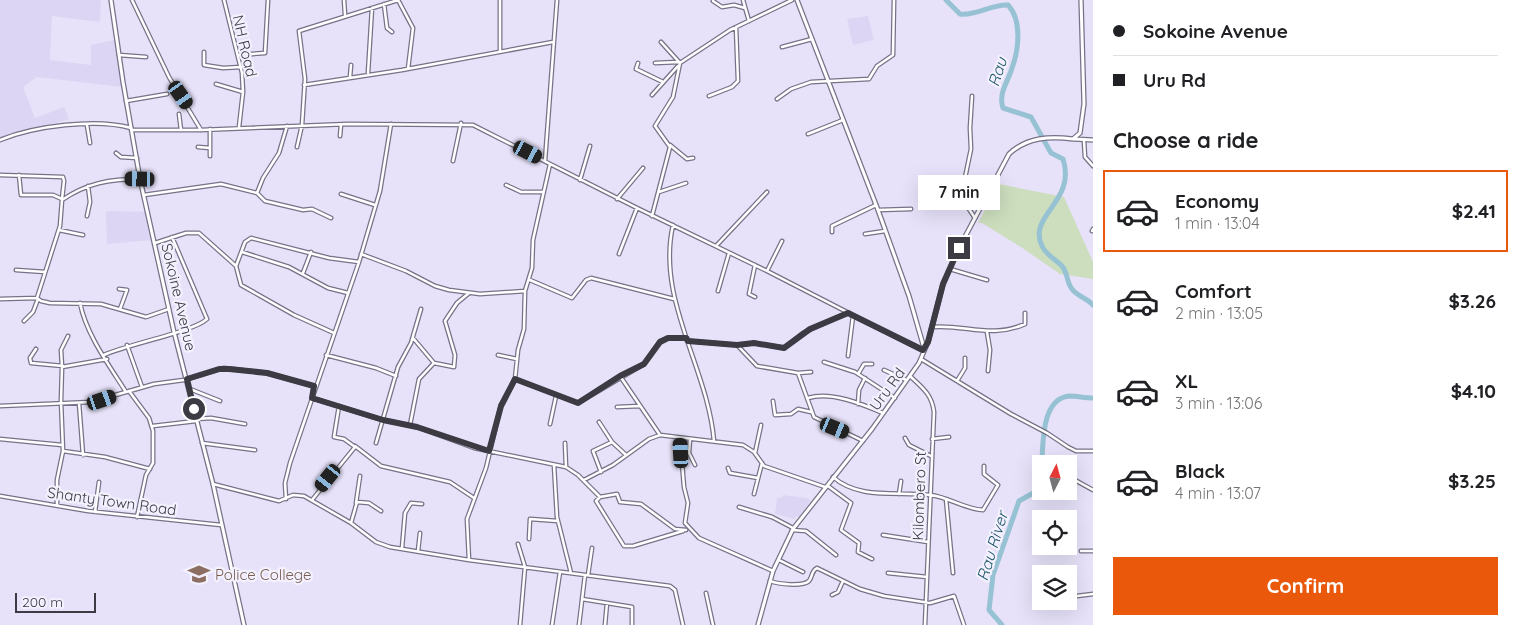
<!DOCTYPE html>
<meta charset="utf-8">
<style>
body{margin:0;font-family:Quicksand,sans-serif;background:#f6f6f6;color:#202124;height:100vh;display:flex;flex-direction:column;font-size:19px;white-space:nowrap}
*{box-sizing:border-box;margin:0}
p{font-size:16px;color:#757577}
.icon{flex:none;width:28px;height:28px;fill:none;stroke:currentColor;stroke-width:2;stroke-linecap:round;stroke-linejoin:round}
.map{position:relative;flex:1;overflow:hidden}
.panel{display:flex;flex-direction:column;background:#fff;width:425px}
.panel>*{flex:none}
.top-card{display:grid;align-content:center;height:110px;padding:0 20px;background:#fff}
.needle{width:32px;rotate:6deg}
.buttons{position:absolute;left:1032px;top:455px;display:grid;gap:10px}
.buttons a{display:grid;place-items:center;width:45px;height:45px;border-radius:0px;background:#fff;box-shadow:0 5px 20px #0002;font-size:25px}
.scale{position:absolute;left:15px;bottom:12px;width:81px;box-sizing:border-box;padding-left:5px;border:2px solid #3c3a43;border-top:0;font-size:14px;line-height:18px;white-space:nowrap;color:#3c3a43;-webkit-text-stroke:4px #f4f1ff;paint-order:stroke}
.end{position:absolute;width:22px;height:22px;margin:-11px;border:6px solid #3c3a43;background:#fff;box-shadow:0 0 0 2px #fff}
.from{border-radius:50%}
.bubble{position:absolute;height:35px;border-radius:0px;background:#fff;box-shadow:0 5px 20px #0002;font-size:16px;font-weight:800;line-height:35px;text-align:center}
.car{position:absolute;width:15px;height:30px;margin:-15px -8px;border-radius:6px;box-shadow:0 0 4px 1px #0007;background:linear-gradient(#222 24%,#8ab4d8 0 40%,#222 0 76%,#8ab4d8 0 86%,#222 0)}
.top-card b{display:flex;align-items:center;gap:18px;height:48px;font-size:19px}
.top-card b+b{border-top:1px solid #e0e0e0}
.top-card i{width:12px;height:12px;background:#202124}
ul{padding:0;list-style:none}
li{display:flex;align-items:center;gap:15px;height:82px;margin:0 10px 8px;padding:0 10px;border:2px solid transparent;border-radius:0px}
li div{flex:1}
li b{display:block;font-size:19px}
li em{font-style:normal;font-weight:800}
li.selected{border-color:#ea580c}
li>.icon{width:45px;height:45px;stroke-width:1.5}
h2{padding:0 20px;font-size:22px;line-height:60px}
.primary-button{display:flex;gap:10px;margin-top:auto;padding:10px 20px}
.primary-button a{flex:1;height:58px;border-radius:0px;background:#ea580c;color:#fff;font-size:20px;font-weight:800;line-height:58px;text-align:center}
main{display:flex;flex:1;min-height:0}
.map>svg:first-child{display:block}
</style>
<main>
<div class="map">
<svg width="1093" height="625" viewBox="0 0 1093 625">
<rect width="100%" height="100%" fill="#e7e2f9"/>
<path fill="#dcd6f4" d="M0,0H101L100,22L52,16L50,60L91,65V45L115,40L122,87L37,77L23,87L35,118L64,107L69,119L0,140Z
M868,16L874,40L853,45L847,19Z
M106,211L146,212L152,240L107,244Z
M783,495L806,498L811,500L799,517L796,516L794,519L775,514L777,498L782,497Z"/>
<path fill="#ccdebe" d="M999,184L1064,197L1093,262V279L1060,274L1021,247L982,223H978Z"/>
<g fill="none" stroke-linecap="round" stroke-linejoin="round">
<path stroke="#96c2d3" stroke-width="5" d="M946,0L960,14C977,16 991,4 1008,5C1022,20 1019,49 1012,68C1008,82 998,93 1003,108L1031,117L1051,153L1063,159C1077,202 1027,215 1042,246C1046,255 1055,259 1061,265C1068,271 1066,282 1072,289C1078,297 1087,298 1093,305
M1002,625L989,610L993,575L1019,501L1035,492C1037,486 1040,480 1041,473C1044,453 1038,398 1070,396C1077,396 1085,398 1093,398"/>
<g stroke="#777287" stroke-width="5">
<path id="street" d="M132,0L169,77L201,130
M224,0L242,73L243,92L239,127
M344,0L345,15
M398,0L413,28L408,69
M743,0L749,21
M713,1L722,7L734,5L745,8
M384,4L387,28L392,32
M661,42L680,63
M782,47L812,39
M500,51V0
M204,52V65L223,68L241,67
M119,55L146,57
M239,55L265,53L268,0
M638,63L636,69L663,82
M655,63L679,62
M368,73L372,8
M350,77L351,65
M216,84L243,92
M304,85L402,70L553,42
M652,95L678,66
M709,96L732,87L738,81L736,27
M972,96L970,128L971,149L961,197L975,218
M777,99L791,89L811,82L869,79L877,66L893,55L894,0
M126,101L167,94
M179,114L181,130
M87,125L90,143
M132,130H201L348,124L473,125L637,208L767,271L923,351
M808,134L843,120
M340,136L341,125
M0,140C34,126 96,118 131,128
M1084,141L1085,157L1093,166
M670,145L687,159L693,158
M198,147L210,148
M297,147L302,125L305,79L299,31L398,0
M116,153L121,157L137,158
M210,156V129
M453,161L461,123
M545,161L557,0
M0,175L63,177L64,181L62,199
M19,175L21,195H53L62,199
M580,180L590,146
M506,185L521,192H543
M659,192L686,183
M257,193L263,178L279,153L287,126
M341,194L375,205
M144,195L221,184L257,193L265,201L303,210L312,209L331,218
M617,199L643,168
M878,210L911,209
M87,216L90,202L88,186
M652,216L670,147L655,126L673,97L680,63L730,30L792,0
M673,225C656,300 708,368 714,441
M59,230L83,235
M1092,231L1093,229
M832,232V226L876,205
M865,234L885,231
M155,243L186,233H199L236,266L241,285L294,315L334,333
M716,246L767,192
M242,252L289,267L328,288L348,293
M361,254L406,271L435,286L449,290L480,294L525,291
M619,254L637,208
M236,266L245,242L251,238L329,258L359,262
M950,269L987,280
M16,270L45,272
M767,271L782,241
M303,273L311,252
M530,280L572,298L586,280L591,278L674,299
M119,289L127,290L120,309
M718,291L729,253
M755,297L749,294L755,265
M37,298L41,301L50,303L101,304L146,317L169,309
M0,299L37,298L60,226L62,200C87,183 110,179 140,179
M80,303C86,334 109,365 126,392
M24,321L33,312L38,299
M932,327C965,324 991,339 1025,324V313
M987,332L990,350L988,371
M413,338L434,363L454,367L455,355L445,321L457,303L469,293
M688,341L737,345L757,366L798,373L814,417L863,441
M127,345L142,387
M737,345L754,343L784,348L803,333L847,313
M36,349L30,358L31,363L63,366
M104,355C128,344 193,332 207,319L172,237
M326,355L376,368L396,376
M498,355L517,359
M848,356L853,316
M107,359L62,367L61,401L63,451L105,457L150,469
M921,359L1011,414L1047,433L1068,447L1076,451H1093
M824,362L855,372L895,398
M62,366L61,350L68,336
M884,370L906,380
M798,373L811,372
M858,374L864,364H872
M620,376L660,435
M911,377C923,388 932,395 934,412L925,625
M515,379L578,403L644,364L660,341L668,338H687
M957,381L965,368V358
M190,389L220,401
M129,391L149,418L153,431V463L146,475L137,517
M312,398L383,420L417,427L474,448L566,467L578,475L600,497L617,494L620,502L641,504L675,529L686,530
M808,398C831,391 862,404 883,413
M773,401L775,415L791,414L798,409L811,412
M79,403L83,455
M858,404L859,390L865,378
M0,406L91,402L154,384L184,380L224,368L267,373L314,386
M617,407L640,406
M197,419L211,418L245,424
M599,422L612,442L626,455
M550,424L556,396
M410,425L419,379L434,363
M153,426L196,421
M680,438L684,487L688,503L685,523L699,538L773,571
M905,438L909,445L931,456
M0,439L62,445
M690,439L689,453L695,465
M932,439L949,437
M202,443L255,450
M376,443L398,367L411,343L421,309
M565,443L566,467
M355,446L381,466L450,482L474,498
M755,453L761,425
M554,465L557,517L571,573
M728,468L730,473L758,478
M601,472L593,451L612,442
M833,477C859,500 898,491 930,495C949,497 964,509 983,510L998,485L984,474V466
M1073,479L1093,490
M584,480L613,465L649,439L660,435L743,445L754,452L764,466L825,487
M213,484L279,501L293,495L304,496L351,523L376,542L390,547L469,560L670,586L675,590L683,625
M828,486L851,503L841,530L859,543L858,552L872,559
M754,494L762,463
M899,494L901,481
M0,496L88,511L221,525
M600,497L596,501L624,546H633L683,531
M286,499L285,483L290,463L359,262L380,191L391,124
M946,499L953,573
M312,500L355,447L344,439L334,437L339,406
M356,503L360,476
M57,505V480L63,451
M739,507L772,517L793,528
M95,512L99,482
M351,523L357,502L369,503L381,511
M792,530L806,531L836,555
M883,535L928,542
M529,539L530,519L558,521
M518,544L525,567L520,625
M402,548L405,513L411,503L422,504
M418,551L420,533
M1081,551H1093
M469,560L467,519L486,468L501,405L515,379L518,350L524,329L525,291L532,268L533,240L550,164
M779,560L803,572
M888,573L927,577
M588,575L592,548
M770,581C778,584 802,587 809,581C813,576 811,571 817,568L860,589L884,596L930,603L954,596L964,625
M706,593L713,625
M832,595L838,592L843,581
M1069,597L1093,594
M582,599L632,607V625
M552,625L560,572
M579,625L585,575
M605,625L607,603"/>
</g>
<g stroke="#777287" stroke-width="5.5">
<path id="secondary" d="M111,0L123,82L140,179L174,332L213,484L244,625
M797,0L878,210L909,296L924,348
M1074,139L1093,140
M758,625L773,571L793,529L872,429L919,363L928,342L943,284L959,248L1009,154C1027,137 1050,136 1073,139L1080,133L1084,104L1081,0"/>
</g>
<use href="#street" stroke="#fff" stroke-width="2.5"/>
<use href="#secondary" stroke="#fff" stroke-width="3"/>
</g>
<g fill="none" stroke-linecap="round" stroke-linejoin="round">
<path stroke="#3c3a43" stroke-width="6" d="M194,409L187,379L219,369H229L267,373L314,386L312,398L383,420L417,427L489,451L501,406L515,379L578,403L620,376L644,364L660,342L668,338H686L688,341L737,345L754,343L784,348L810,329L848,313L923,350L928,342L943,284L959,248"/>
</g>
<defs>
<g id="university-bare" transform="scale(1.725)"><path d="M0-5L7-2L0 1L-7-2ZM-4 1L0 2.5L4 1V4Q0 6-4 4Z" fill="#8d6e63" stroke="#f4f1ff" stroke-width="2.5" paint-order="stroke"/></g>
</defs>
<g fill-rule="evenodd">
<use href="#university-bare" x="199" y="574"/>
</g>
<g text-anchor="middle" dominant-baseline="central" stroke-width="4.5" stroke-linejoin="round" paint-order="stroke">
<g font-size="15" fill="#3c3a43" stroke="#f4f1ff">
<text transform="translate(245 46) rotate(77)">NH Road</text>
<text transform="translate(179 297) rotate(77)">Sokoine Avenue</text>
<text transform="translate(887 389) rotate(-54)">Uru Rd</text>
<text transform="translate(919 496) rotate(-88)">Kilombero St</text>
<text transform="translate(112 501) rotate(8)">Shanty Town Road</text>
</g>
<g font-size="15" fill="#785e54" stroke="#f4f1ff" text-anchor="start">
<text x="215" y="574">Police College</text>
</g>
<g font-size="16" font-style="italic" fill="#1c5568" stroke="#f4f1ff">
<text transform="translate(997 72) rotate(-72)">Rau</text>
<text transform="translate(992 546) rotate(-73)">Rau River</text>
</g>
</g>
</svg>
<div class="buttons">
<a><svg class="needle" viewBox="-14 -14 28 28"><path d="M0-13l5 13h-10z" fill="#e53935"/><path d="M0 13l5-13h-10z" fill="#757577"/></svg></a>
<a><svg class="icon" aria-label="locate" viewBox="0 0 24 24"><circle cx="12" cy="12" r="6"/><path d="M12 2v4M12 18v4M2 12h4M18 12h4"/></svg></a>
<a><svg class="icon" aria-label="layers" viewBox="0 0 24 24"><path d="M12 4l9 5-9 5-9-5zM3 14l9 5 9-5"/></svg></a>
</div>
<div class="scale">200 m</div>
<i class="end from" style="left:194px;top:409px"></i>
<i class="end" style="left:959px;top:248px"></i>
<div class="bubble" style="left:918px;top:175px;width:82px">7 min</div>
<i class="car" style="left:181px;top:95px;rotate:145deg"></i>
<i class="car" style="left:528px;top:152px;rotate:117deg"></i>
<i class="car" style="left:140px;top:179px;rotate:271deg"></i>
<i class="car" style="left:102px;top:400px;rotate:71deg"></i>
<i class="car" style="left:835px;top:428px;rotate:112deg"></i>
<i class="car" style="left:681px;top:453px;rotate:357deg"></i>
<i class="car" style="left:328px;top:478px;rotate:219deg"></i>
</div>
<section class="panel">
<div class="top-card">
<b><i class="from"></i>Sokoine Avenue</b>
<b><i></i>Uru Rd</b>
</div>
<h2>Choose a ride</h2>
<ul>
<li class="selected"><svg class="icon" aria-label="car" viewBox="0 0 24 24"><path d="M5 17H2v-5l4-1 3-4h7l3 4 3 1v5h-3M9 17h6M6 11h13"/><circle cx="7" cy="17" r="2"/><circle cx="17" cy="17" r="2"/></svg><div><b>Economy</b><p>1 min · 13:04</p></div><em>$2.41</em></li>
<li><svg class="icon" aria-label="car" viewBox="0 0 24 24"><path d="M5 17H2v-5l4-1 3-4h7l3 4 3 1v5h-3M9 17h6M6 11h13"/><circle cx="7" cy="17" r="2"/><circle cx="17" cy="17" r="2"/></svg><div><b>Comfort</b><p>2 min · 13:05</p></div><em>$3.26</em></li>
<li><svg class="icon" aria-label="car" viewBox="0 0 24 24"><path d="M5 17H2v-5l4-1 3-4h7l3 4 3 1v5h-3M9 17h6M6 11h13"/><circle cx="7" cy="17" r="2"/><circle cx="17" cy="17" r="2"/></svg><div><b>XL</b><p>3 min · 13:06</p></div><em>$4.10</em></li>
<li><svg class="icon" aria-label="car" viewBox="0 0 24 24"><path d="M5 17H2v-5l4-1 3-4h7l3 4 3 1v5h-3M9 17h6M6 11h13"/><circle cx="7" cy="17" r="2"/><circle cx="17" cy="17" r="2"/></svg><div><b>Black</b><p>4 min · 13:07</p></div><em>$3.25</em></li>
</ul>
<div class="primary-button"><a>Confirm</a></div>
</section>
</main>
